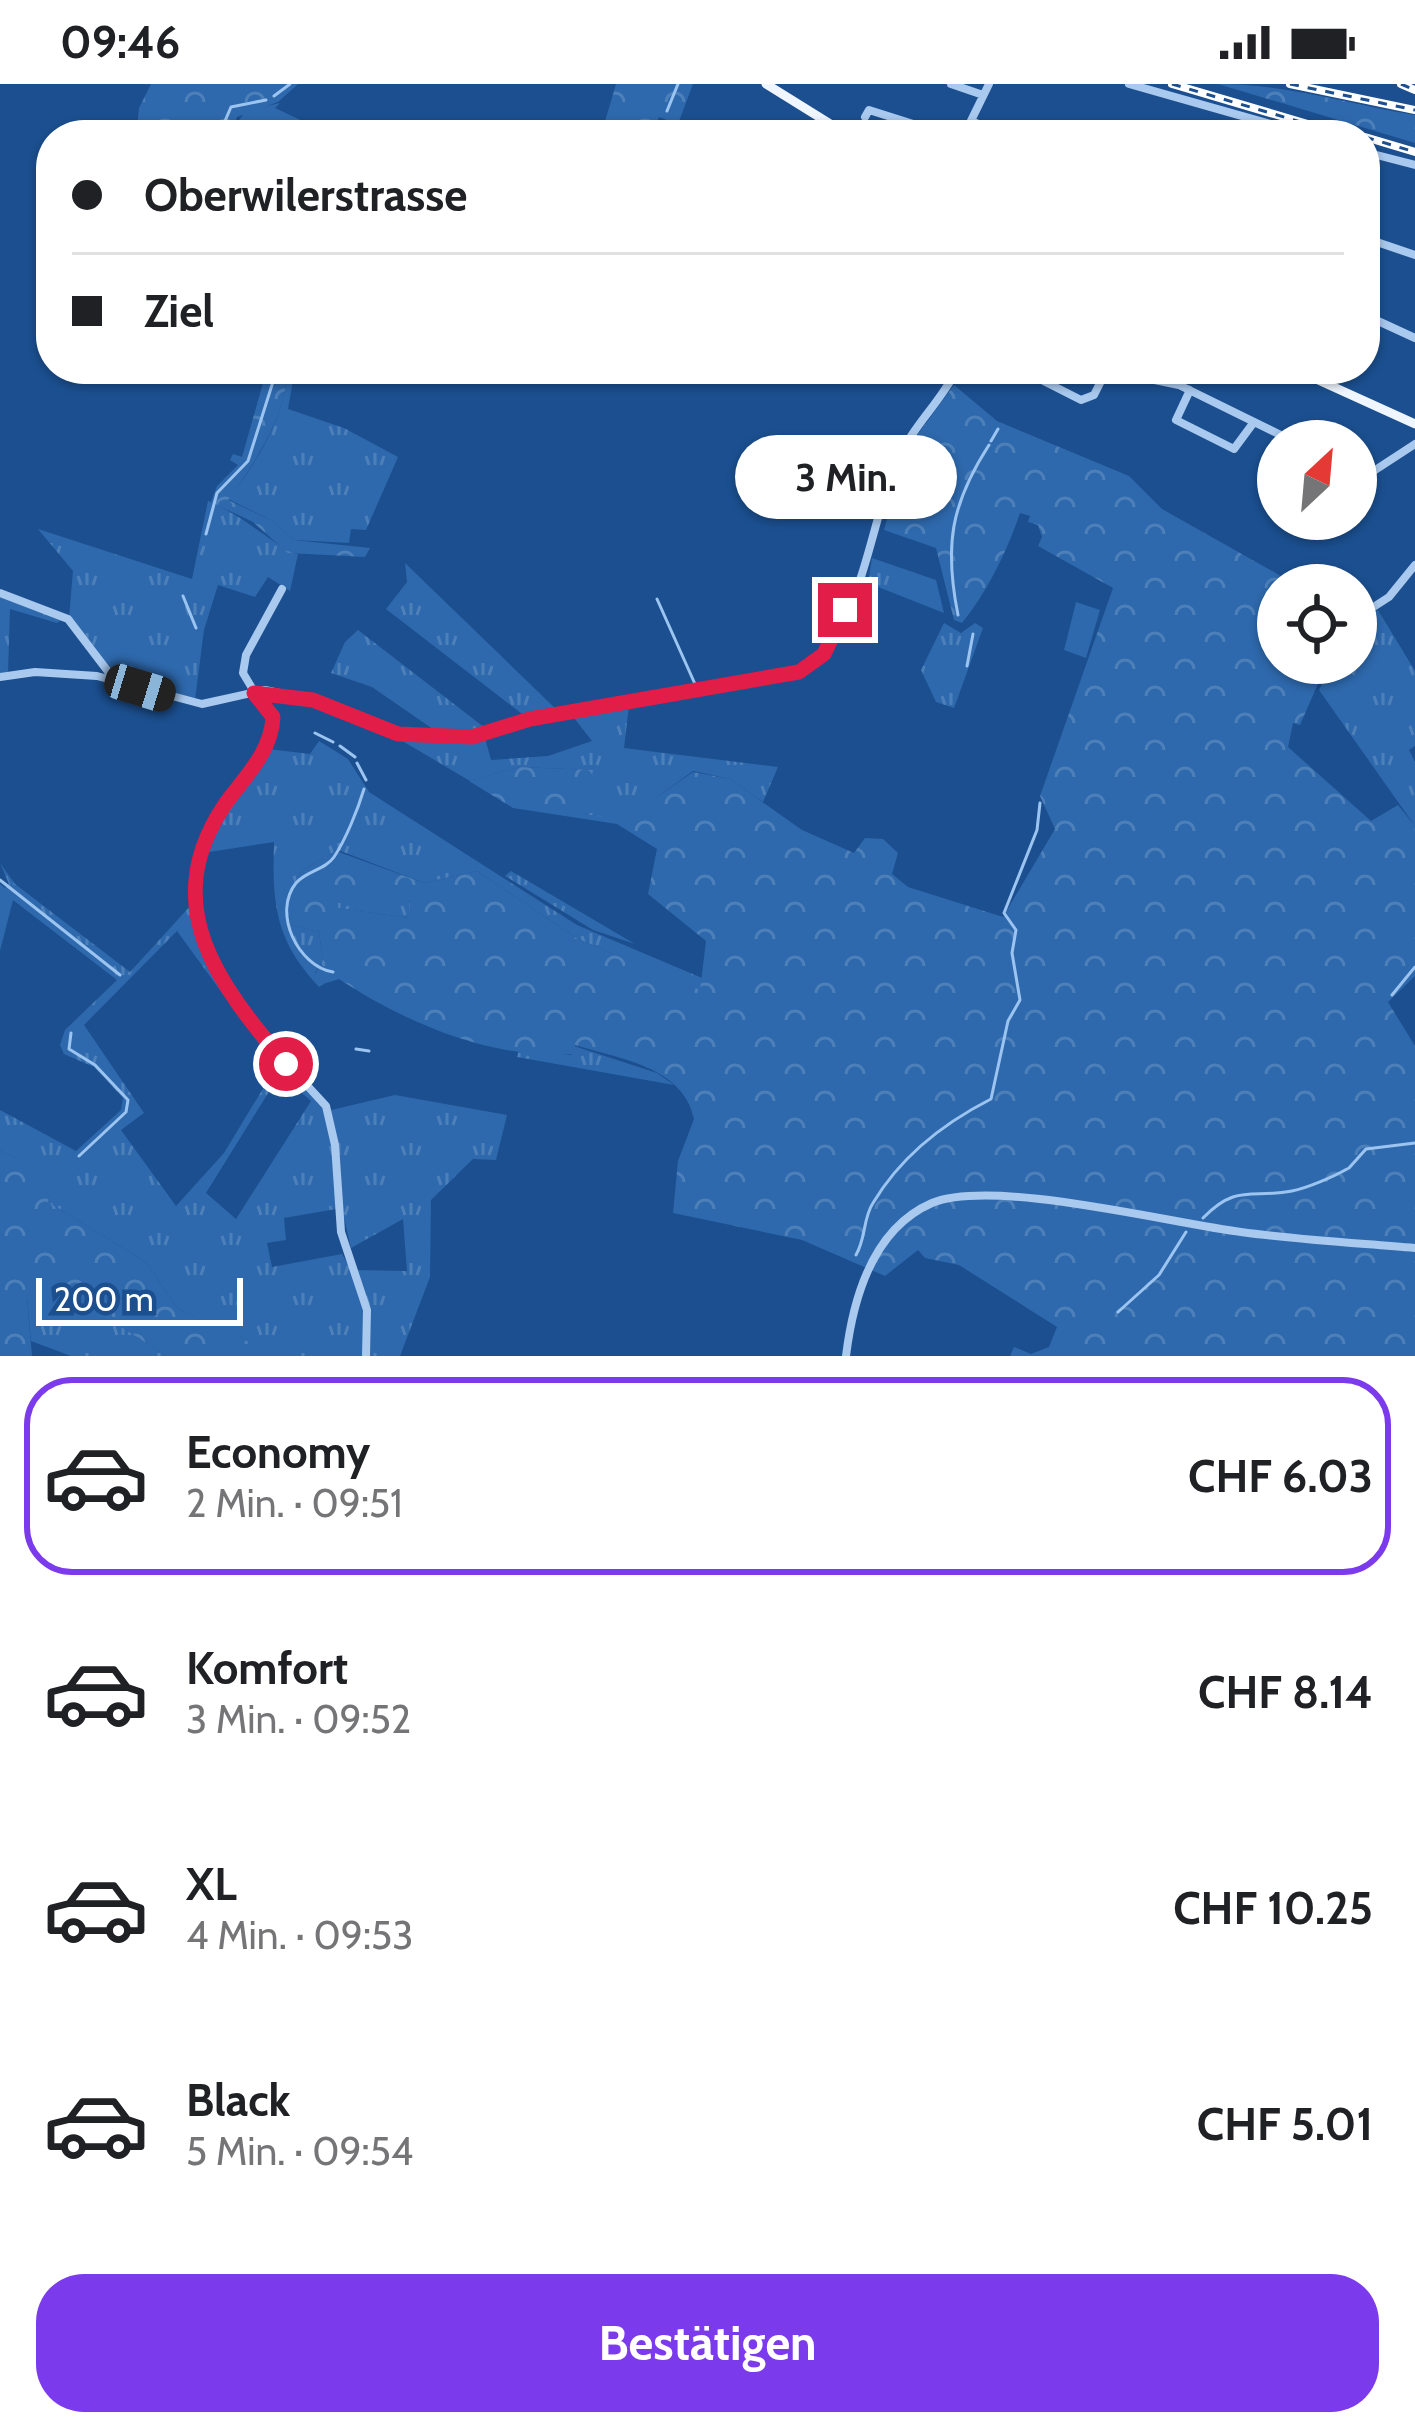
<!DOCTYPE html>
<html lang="de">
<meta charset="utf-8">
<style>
body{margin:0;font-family:Cabin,sans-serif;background:#f6f6f6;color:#202124;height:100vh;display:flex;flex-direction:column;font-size:45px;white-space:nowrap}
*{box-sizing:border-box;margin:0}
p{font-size:39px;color:#757577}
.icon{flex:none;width:66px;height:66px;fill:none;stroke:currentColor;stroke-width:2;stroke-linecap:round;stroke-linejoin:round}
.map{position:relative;height:1272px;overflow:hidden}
.panel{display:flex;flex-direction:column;background:#fff;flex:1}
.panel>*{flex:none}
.banner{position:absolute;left:36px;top:36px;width:1344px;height:264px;border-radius:48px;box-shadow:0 3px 9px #0004;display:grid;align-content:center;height:264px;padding:0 36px;background:#fff}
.needle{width:78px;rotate:26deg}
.controls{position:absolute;left:1257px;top:336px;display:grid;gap:24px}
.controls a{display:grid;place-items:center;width:120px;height:120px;border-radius:50%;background:#fff;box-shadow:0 3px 9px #0004;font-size:60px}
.scale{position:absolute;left:36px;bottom:30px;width:207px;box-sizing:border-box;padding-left:12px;border:6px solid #fff;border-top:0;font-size:33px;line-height:42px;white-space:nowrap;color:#fff;-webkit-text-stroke:9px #1b4f8f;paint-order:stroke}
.end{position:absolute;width:54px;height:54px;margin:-27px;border:15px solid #e11d48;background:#fff;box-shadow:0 0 0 6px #fff}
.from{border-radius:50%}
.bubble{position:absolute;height:84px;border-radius:42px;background:#fff;box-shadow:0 3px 9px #0004;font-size:39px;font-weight:700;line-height:84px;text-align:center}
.car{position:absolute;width:36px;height:72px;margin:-36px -18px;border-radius:15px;box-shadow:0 0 9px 3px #0007;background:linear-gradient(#222 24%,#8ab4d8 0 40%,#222 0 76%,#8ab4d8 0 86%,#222 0)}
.banner b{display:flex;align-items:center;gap:42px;height:114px;font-size:45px}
.banner b+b{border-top:3px solid #e0e0e0}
.banner i{width:30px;height:30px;background:#202124}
ul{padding:21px 0 0;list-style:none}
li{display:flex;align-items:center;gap:36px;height:198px;margin:0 24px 18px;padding:0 12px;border:6px solid transparent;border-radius:48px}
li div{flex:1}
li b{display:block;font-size:45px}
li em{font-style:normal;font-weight:700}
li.current{border-color:#7c3aed}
li>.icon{width:108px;height:108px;stroke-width:1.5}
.button{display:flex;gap:24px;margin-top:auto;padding:24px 36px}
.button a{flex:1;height:138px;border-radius:48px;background:#7c3aed;color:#fff;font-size:48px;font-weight:700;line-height:138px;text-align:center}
.status{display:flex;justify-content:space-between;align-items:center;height:84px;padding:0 60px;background:#fff;direction:ltr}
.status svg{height:33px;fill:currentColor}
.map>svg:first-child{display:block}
</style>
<div class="status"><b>09:46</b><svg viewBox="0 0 49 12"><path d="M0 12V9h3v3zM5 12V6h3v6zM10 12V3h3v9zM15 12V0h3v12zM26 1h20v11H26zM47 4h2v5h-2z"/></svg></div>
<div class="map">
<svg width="1415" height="1272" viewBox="0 0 1415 1272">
<defs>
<pattern id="grass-tufts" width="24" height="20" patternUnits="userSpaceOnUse" patternTransform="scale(3)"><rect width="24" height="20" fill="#2e69ad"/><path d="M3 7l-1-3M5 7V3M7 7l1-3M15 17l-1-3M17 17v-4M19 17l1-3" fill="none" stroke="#4d80b9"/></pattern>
<pattern id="forest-crowns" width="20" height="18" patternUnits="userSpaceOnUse" patternTransform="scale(3)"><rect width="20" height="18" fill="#2e69ad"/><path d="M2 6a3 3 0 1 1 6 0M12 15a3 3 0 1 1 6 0" fill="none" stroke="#4d80b9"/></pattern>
</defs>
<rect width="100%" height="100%" fill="#1b4f8f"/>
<path fill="url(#grass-tufts)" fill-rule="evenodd" d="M280,19L275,24L332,51H251L233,44L246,27Z
M286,285H295L288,325L344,344L398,373L366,446L351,445L349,459L294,456L273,437L228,415C253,385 290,325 286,285Z
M208,417C238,427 282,468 298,470L290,507L268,493L255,513L218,501L204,546L195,616L115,594L69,534L73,487L38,445L192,495Z
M872,474L936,496L944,529L868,499Z
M405,479L558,627L526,633L386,525L407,498Z
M0,511L63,535L57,539L10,525L8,589L0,591Z
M1378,526L1415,587V662L1409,666L1415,678V742L1319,606L1332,579H1356V538Z
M944,539L961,549L975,539L983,544L954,624L936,618L921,586Z
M358,546L489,647L440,650L372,603L331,589L345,558Z
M629,621L624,664L778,683L763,718L730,695L693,687L624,737L583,730L592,686L519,683L470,697L399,655L485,654L491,676L548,672L592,657L571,630Z
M319,657L348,675L369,708L577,841L702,894L701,907L578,855L477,787L424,799L338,766L303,786L287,810L290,841L319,848L323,876L315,889L324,900L319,903C275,856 272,820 274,758L203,769L210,750L268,665L310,670Z
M0,779L15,800L130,888L192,820C199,901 276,968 327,1027L395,1011L507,1031L496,1076L473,1075L431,1116L430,1193L400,1272H277L177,1224L146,1178L48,1118L53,1094L0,1066V1026L76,1067L121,1026L123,1014L94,983L64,970L60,961L65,946L117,896L13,816L0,867V800L5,804L9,800ZM177,847L276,983L224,1069L176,1122L121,1046L144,1029L84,941ZM280,990L311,1017L236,1135L206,1109ZM342,1124L351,1164L403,1135L407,1187L351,1186L342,1170L272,1183L267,1159L286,1156L284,1134Z
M511,787L635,860L593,846L505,792Z
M338,800L411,818L409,834L337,824Z
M574,962L657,989L674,1001L517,973L519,965L571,971Z
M72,1211L167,1272H71L31,1257L27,1214Z"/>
<path fill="url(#forest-crowns)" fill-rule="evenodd" d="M151,0H298L278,18L237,33L231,51H146L137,45L139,24Z
M616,0H693L678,40L659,33L651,51H601Z
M1218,0C1288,0 1346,20 1415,31V59Z
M267,285H286C290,327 252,383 228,416L273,437L294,456L370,464L365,473L288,469L253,438L211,418L217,402L238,381L230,376L233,370L242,373Z
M954,301L997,337L1129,392L1162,425L1297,501H1278V579H1327L1300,641L1293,639L1288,663L1371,737L1398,721L1415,742V892L1388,918L1415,962V1272H1010L1014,1263L1031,1270L1049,1263L1057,1243L959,1181L925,1174L918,1166L885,1192L802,1156L673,1129L678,1077L694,1035C683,982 619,975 575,961L572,970C492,976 404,938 339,895L323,900L315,890L323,876L319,848L290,841L287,810L303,786L336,767L424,799L477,787L578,855L700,906L706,857L648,810L657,765L617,740L513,724L469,697L519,683L593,686L584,730L624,736L693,688L730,695L802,746L854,769L865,754L883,755L898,769L892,790L908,803L1003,833L1055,745L1040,712L1113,504L1038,462L1042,453L1038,441L1028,438L1030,432L1020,429C1007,467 988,507 962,539L954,536L936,464L884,446L907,365ZM338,801L410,818L409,834L338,824Z
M0,1066L54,1094L48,1118L146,1178L177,1224L278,1272H167L72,1212L27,1215L32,1272H0Z"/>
<path fill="#2e69ad" d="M1076,518L1100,526L1086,574L1064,566Z"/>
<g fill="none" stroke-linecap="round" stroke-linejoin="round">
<path stroke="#9cc4f0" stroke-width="3" d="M274,12L290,0
M667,27L678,0
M219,51L231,23L266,16
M991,357L998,345
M206,450L217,409L248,377L277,285
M183,512L196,544
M657,515L695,600
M958,531C944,461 951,420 989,361
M967,582L973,550
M315,649L333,658
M340,662L355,673
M357,679L366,696
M0,796L120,891
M333,888C298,882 272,829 296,799C306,787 325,786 334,773C346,755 358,725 364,705
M1392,911L1415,883
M71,949L69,965L95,981L128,1016L126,1028L79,1072
M356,965L369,967
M1349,1084L1366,1065L1415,1059
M1203,1134C1237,1099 1252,1115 1292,1107C1307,1104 1333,1093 1347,1085
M856,1171C866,1154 863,1134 873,1119C901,1072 942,1040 991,1015L1008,937L1020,916L1012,869L1016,846L1004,829L1037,746L1040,719
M1118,1228L1159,1191L1186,1148"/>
<path stroke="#a9c9ee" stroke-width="8" d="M951,0L983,11
M1129,0L1309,51
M865,33L869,26L948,51
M971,37L1005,51
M964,51L989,0
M1365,68L1415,81
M1365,87L1372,70
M1365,154L1415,171
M1365,231L1415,254
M1020,285L1081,316L1094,311L1106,287
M1101,285L1179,301L1293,357
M1190,306L1176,336L1234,365L1254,338
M1356,406L1366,392L1415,360
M1319,439L1323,435
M282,505L246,571L243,589L273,639L259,676L203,759L195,798L198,845L218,888L278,970L326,1022L335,1061L341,1148L367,1226L366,1272
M0,509L68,535L113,594
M1358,533L1389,513L1415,481
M0,593L35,588L97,592L202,620L265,606L313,616L398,650L472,654L530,635L787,592C864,567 868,431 901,369C916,339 942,316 957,285
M846,1272C853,1215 872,1145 932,1119C993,1094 1170,1139 1241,1148C1299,1156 1357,1159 1415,1164"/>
<path stroke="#f0f6ff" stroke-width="9" d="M766,0L848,51
M1294,285L1415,340"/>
<g stroke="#fff" stroke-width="8">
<path id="rail" d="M1172,0L1345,51
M1290,0L1415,26
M1401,0L1415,6
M1365,53L1415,68"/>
</g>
<use href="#rail" stroke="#1b4f8f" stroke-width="3" stroke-dasharray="9" stroke-linecap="butt"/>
</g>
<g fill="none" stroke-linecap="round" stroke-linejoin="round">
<path stroke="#e11d48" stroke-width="15" d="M286,980C219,901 157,822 224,722C244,693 271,670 273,633L254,609L313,616L398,650L472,653L530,635L799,588L824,570L845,526"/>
</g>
</svg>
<div class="controls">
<a><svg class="needle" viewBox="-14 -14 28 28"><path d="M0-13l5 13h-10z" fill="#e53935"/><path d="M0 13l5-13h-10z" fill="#757577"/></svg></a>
<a><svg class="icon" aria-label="locate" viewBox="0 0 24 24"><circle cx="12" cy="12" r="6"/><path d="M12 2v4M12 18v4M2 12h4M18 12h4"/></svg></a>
</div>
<div class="scale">200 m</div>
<i class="end from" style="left:286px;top:980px"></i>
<i class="end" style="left:845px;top:526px"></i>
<div class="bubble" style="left:735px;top:351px;width:222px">3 Min.</div>
<i class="car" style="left:140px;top:604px;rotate:107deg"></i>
<div class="banner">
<b><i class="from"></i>Oberwilerstrasse</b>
<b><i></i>Ziel</b>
</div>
</div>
<section class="panel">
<ul>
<li class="current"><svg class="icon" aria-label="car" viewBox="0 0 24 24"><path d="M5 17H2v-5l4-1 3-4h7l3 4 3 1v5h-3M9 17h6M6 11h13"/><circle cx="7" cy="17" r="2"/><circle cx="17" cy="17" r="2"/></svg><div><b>Economy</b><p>2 Min. · 09:51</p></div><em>CHF 6.03</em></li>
<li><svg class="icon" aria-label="car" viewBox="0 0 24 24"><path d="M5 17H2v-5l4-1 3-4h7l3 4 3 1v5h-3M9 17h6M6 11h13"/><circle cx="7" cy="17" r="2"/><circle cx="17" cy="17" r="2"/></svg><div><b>Komfort</b><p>3 Min. · 09:52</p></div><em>CHF 8.14</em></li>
<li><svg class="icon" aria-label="car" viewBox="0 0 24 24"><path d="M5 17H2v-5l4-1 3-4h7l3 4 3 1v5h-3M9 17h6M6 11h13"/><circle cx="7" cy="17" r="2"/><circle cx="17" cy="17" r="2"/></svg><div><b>XL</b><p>4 Min. · 09:53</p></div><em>CHF 10.25</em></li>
<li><svg class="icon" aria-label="car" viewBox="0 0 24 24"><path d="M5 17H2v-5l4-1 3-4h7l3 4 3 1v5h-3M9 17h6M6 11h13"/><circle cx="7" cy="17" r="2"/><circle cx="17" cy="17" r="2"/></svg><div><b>Black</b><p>5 Min. · 09:54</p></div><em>CHF 5.01</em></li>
</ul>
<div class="button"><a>Bestätigen</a></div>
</section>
